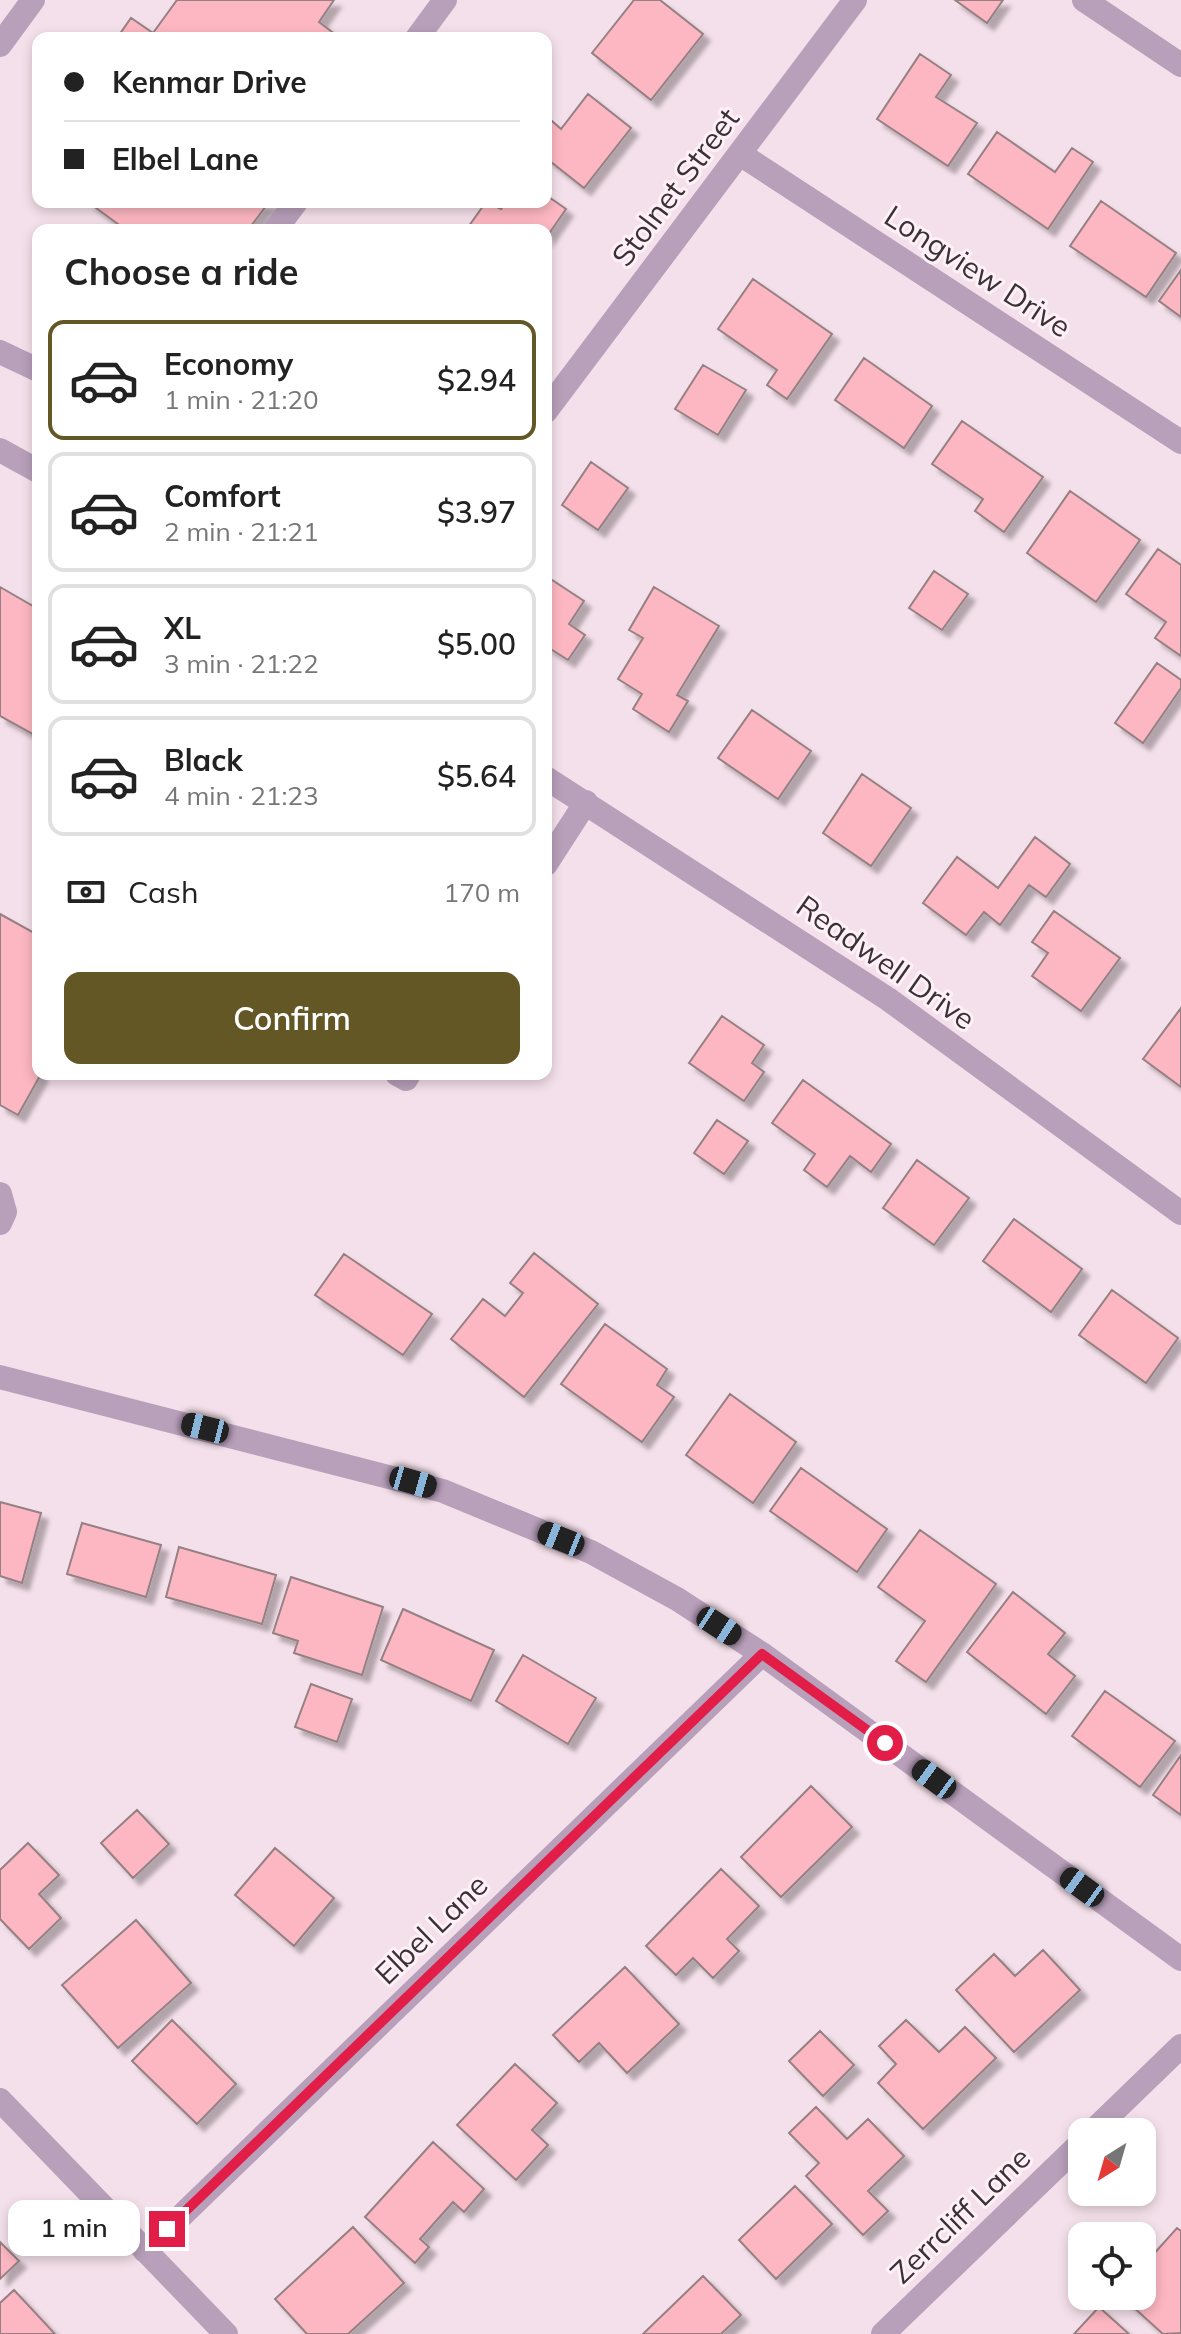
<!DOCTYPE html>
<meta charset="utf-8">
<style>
body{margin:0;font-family:Mulish,sans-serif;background:#f2f2f2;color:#222;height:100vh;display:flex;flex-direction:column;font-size:30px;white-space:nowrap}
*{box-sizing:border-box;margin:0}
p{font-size:26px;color:#767676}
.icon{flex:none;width:44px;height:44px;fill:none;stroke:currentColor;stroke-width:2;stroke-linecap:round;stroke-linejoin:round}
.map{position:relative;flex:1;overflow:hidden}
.panel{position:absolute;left:32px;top:224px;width:520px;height:856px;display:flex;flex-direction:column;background:#fff;border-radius:16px;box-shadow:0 4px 12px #0003}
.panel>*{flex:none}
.banner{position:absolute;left:32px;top:32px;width:520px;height:176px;border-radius:16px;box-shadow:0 4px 12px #0003;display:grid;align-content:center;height:176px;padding:0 32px;background:#fff}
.needle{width:52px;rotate:217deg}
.tools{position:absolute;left:1068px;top:2118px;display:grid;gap:16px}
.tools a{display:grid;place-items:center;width:88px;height:88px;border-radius:16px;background:#fff;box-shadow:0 4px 12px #0003;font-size:40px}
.end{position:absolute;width:36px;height:36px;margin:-18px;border:10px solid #e11d48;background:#fff;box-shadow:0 0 0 4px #fff}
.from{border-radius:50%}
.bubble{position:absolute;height:56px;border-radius:16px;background:#fff;box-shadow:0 4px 12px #0003;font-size:26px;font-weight:600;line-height:56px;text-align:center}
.car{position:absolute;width:24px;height:48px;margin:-24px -12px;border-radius:10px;box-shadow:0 0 6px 2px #0007;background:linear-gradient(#222 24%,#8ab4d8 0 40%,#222 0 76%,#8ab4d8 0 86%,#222 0)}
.banner b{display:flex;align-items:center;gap:28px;height:76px;font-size:30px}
.banner b+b{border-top:2px solid #e0e0e0}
.banner i{width:20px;height:20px;background:#222}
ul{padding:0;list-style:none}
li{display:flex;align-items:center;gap:24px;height:120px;margin:0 16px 12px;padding:0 16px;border:4px solid #e0e0e0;border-radius:16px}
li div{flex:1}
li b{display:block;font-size:30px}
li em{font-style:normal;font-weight:600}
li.on{border-color:#635825}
li>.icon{width:72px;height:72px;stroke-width:1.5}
h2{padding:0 32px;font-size:36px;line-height:96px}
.pay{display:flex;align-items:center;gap:20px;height:88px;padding:0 32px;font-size:30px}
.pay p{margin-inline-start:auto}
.button{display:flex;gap:16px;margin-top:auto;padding:16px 32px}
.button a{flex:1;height:92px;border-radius:16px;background:#635825;color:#fff;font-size:32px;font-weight:600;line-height:92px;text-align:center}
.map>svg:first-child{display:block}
</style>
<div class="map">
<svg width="1181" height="2334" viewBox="0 0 1181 2334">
<defs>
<filter id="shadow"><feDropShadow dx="7" dy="7" stdDeviation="2" flood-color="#0004"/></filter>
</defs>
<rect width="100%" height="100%" fill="#f4e0ea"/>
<path fill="#fdb7c2" stroke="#958083" stroke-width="2" filter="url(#shadow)" d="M177,0H334L319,22L340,38H117L131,18L153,33Z
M634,0H660L703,34L651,100L592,53Z
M955,0H1003L987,23Z
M920,54L951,75L936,97L977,123L948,166L877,119Z
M588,94L631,128L584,188L546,158V128L552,121L561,129Z
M997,132L1055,172L1072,148L1093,162L1048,229L968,174Z
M546,195L566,209L546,238V230H466L486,202L501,209L506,202H546Z
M1101,201L1176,253L1146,297L1070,246Z
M88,202H269L248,230H126Z
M1181,270V317L1159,301Z
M753,279L832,334L787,399L767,385L777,370L718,329Z
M864,358L932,406L904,448L835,400Z
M703,365L746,390L718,435L675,409Z
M962,421L1043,477L1004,532L975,511L983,499L932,464Z
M591,462L628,488L598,530L562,505Z
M1070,491L1140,540L1096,602L1027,553Z
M1158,549L1181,565V656L1155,638L1166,622L1126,594Z
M934,571L968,594L942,630L909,608Z
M546,576L584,601L569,624L585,635L568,660L546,646Z
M0,587L38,609V737L0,716Z
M654,587L719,626L677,695L688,701L669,732L633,709L642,694L618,679L643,638L629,630Z
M1157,663L1181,680V688L1143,743L1115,723Z
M752,710L811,751L778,799L718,758Z
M862,774L911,808L871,866L823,833Z
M1035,837L1070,864L1046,897L1029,885L1000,925L984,912L966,935L923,903L957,857L998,888Z
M1054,911L1120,958L1081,1011L1032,976L1048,953L1032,942Z
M0,914L38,935V1074H41L18,1115L0,1105Z
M1181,1008V1087L1143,1059Z
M722,1016L764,1045L752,1063L764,1072L744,1101L689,1063Z
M803,1080L891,1144L871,1172L850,1156L827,1187L804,1170L815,1154L772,1123Z
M717,1120L748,1141L724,1174L694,1153Z
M917,1160L969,1198L934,1245L883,1208Z
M1014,1219L1082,1269L1051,1312L983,1261Z
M534,1253L598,1304L524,1397L451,1339L483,1299L505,1316L523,1293L510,1283Z
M344,1254L432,1314L403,1355L315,1295Z
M1112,1290L1178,1338L1146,1383L1079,1335Z
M605,1324L667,1369L657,1385L674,1397L642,1442L561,1384Z
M730,1394L796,1442L753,1503L686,1455Z
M801,1468L887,1529L857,1572L770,1511Z
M0,1502L41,1513L22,1583L0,1576Z
M82,1523L161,1545L146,1597L67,1574Z
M920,1530L996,1584L926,1682L896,1661L925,1621L878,1587Z
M179,1547L276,1575L262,1624L166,1597Z
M291,1577L383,1607L362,1675L294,1653L298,1641L273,1633Z
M1013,1592L1065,1633L1048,1654L1075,1676L1046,1714L967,1652Z
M403,1609L494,1650L471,1701L381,1660Z
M523,1655L596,1698L568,1744L496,1701Z
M311,1684L352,1699L337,1742L295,1727Z
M1105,1691L1175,1741L1140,1787L1072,1736Z
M1181,1755V1815L1153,1795Z
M811,1786L852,1827L781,1897L741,1857Z
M137,1810L169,1844L133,1878L101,1843Z
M28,1843L59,1875L39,1894L61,1918L29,1949L0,1919V1870Z
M275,1848L334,1898L294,1946L235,1895Z
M721,1869L759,1906L727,1939L739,1951L713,1978L693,1958L676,1975L646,1946Z
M136,1920L191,1983L118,2048L62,1985Z
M1043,1950L1080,1990L1014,2052L956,1990L994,1954L1015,1976Z
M625,1967L679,2024L627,2073L599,2043L579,2062L553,2035Z
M172,2020L236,2084L197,2124L132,2061Z
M906,2020L939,2052L965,2027L996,2058L923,2129L878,2083L896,2064L879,2046Z
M820,2031L854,2065L823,2096L789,2061Z
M515,2064L557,2103L532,2130L548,2145L516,2180L457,2125Z
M816,2107L847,2139L868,2119L904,2156L868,2191L888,2211L863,2235L806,2176L819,2163L789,2133Z
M433,2142L484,2189L464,2212L453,2202L420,2239L429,2247L415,2263L365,2217Z
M795,2186L832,2224L776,2279L739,2240Z
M353,2227L404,2283L348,2334H307L275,2299Z
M1177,2228L1181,2231V2333L1163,2334L1121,2296H1142V2267Z
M0,2242L19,2261L0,2279Z
M703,2276L741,2315L721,2334H643Z
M14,2290L55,2334H0V2303Z
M1099,2307L1129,2334H1074Z"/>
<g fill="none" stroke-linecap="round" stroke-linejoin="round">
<path stroke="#b89fba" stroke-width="24" d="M1084,0L1181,65
M417,38L445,0
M0,45L33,0
M740,154L1181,442
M275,230L296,202
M0,352L38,370
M546,411L855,0
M0,450L38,471
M546,778L888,999L1181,1213
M546,864L586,802
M397,1074L406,1079L409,1074
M0,1194L5,1212L0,1223
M0,1377L443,1491L591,1552L677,1599L762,1654L1181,1959
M0,2100L226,2334
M1092,2132L1181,2046
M145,2251L762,1654
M883,2334L1082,2142"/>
</g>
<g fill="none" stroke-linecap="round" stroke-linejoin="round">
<path stroke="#e11d48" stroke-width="10" d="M167,2229L762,1654L885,1743"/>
</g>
<g text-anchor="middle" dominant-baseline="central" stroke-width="6" stroke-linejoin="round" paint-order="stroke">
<g font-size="30" fill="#393235" stroke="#ffeff7">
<text transform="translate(675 187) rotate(-53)">Stolnet Street</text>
<text transform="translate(978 271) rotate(33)">Longview Drive</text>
<text transform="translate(886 962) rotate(35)">Readwell Drive</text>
<text transform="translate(431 1929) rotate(-44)">Elbel Lane</text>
<text transform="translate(960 2215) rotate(-44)">Zerrcliff Lane</text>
</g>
</g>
</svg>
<div class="tools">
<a><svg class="needle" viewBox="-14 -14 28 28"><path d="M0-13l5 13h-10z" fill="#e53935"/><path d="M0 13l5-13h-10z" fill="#767676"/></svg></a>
<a><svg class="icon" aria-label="locate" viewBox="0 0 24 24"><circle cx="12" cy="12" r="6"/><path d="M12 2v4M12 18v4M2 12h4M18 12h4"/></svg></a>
</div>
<i class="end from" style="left:885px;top:1743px"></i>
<i class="end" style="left:167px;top:2229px"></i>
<div class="bubble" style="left:8px;top:2200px;width:132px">1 min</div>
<i class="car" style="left:205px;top:1428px;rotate:284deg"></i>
<i class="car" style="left:413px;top:1482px;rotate:106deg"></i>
<i class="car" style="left:561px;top:1539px;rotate:292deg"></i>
<i class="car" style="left:719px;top:1626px;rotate:123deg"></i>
<i class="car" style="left:934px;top:1779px;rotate:306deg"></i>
<i class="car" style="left:1082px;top:1887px;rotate:306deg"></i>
<div class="banner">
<b><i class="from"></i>Kenmar Drive</b>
<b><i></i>Elbel Lane</b>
</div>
<section class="panel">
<h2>Choose a ride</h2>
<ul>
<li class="on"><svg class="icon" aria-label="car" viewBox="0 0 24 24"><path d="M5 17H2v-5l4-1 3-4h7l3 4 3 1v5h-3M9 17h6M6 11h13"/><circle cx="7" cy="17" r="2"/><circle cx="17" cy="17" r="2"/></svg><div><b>Economy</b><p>1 min · 21:20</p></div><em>$2.94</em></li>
<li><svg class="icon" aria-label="car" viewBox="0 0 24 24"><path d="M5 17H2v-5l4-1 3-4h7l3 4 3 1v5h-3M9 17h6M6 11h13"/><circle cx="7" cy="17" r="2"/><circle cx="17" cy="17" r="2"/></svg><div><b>Comfort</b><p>2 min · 21:21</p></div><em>$3.97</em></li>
<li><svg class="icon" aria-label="car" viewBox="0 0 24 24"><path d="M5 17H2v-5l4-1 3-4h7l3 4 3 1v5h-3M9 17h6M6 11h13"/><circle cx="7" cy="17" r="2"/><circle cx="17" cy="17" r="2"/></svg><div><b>XL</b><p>3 min · 21:22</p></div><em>$5.00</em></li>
<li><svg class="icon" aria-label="car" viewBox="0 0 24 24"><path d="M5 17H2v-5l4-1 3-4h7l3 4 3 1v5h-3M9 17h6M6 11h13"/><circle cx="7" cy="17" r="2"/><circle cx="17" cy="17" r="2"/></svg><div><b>Black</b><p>4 min · 21:23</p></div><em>$5.64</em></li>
</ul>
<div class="pay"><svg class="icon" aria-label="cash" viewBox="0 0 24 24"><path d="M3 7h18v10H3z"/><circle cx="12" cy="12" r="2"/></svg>Cash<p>170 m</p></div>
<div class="button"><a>Confirm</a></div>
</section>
</div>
